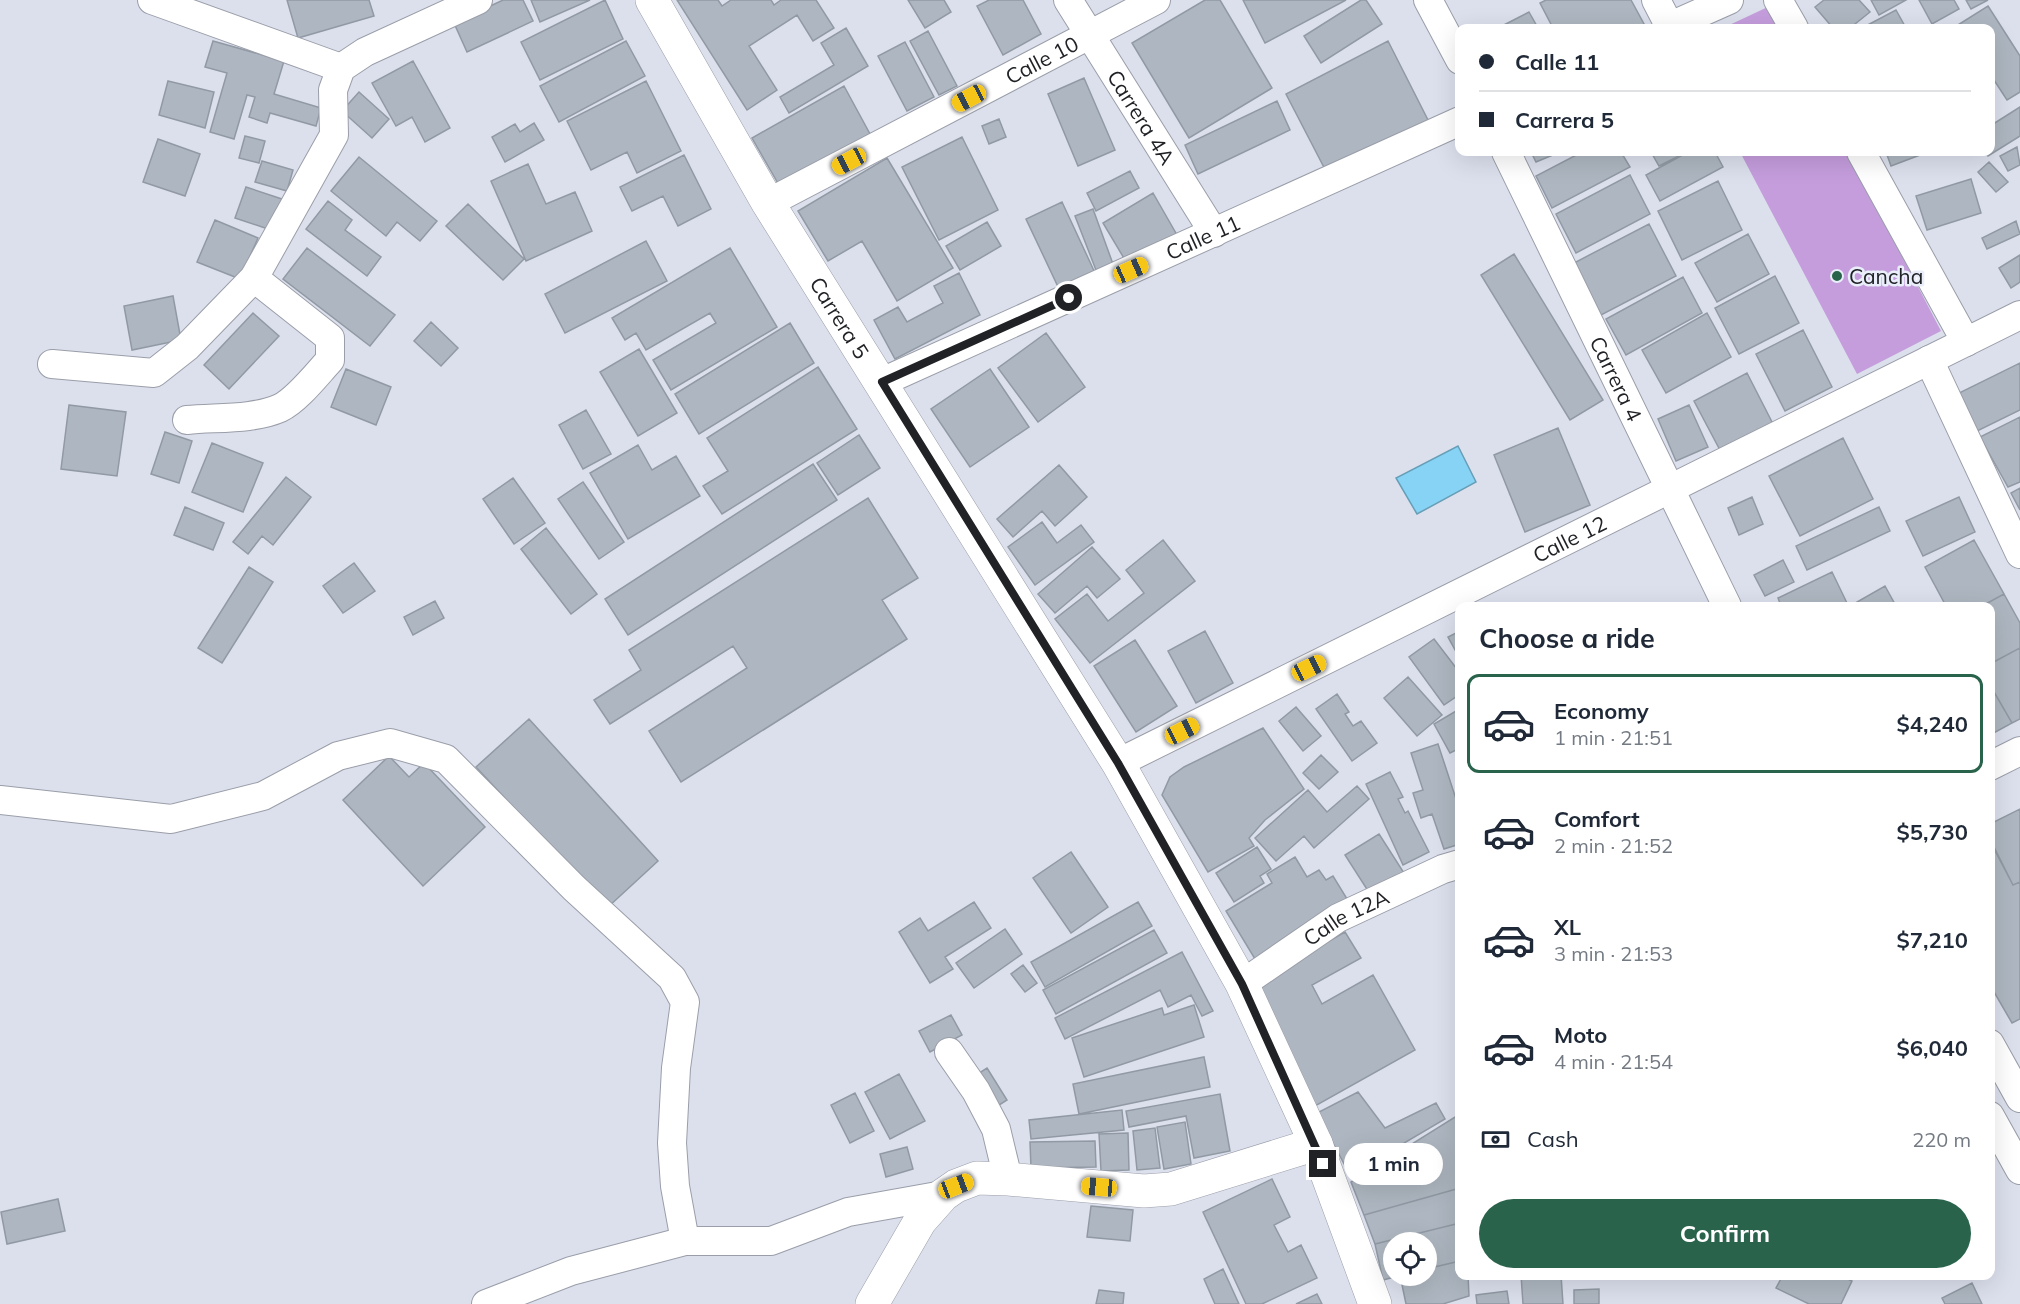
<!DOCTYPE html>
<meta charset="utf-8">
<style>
body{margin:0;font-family:Mulish,sans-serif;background:#f6f6f7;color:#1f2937;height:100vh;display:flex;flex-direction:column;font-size:22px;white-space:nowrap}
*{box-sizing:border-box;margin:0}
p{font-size:20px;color:#747a83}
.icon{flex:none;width:33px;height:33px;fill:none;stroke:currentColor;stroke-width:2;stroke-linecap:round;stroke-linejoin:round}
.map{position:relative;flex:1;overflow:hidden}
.sheet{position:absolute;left:1455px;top:602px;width:540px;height:678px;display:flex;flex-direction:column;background:#fff;border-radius:12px;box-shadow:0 6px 24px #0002}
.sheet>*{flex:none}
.banner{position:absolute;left:1455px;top:24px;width:540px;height:132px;border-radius:12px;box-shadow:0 6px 24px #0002;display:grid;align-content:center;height:132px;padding:0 24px;background:#fff}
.controls{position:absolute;left:1383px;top:1232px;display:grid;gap:12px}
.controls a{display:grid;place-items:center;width:54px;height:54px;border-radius:50%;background:#fff;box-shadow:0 6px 24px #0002;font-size:30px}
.end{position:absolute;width:27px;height:27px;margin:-14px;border:8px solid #202226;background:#fff;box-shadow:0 0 0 3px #fff}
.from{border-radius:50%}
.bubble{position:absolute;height:42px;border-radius:21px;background:#fff;box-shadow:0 6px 24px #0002;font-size:20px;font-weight:700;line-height:42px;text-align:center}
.car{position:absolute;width:18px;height:36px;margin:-18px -9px;border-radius:8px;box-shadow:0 0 4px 2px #0007;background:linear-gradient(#f5c518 24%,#345 0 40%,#f5c518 0 76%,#345 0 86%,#f5c518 0)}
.banner b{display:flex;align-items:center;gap:21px;height:57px;font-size:22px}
.banner b+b{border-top:2px solid #e0e1e3}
.banner i{width:15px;height:15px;background:#1f2937}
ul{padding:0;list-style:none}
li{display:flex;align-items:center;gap:18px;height:99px;margin:0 12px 9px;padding:0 12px;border:3px solid transparent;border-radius:12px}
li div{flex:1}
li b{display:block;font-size:22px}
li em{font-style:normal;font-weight:700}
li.on{border-color:#29634c}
li>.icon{width:54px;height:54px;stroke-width:1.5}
h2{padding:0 24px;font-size:27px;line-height:72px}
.pay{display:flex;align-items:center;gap:15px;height:66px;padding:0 24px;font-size:22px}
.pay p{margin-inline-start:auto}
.primary-button{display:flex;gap:12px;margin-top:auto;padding:12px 24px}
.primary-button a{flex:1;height:69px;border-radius:36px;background:#29634c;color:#fff;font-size:24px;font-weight:700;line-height:69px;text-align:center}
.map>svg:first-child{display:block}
</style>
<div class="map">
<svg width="2020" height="1304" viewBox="0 0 2020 1304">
<rect width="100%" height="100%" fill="#dce0ed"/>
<path fill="#c59ddd" d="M1772,5L1784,28H1723Z
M1740,152H1848L1941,331L1857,374Z"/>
<path fill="#86d3f5" stroke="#679eb7" stroke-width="1.5" d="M1458,446L1476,482L1417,514L1396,478Z"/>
<path fill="#aeb7c1" stroke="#919aa4" stroke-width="1.5" d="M287,0H369L374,16L298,38Z
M503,0H523L533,21L467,52L454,23Z
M531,0H590L540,22Z
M605,0L623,39L540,80L521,42Z
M677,0H718L722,6L731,0H771L774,5L781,0H816L834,28L813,41L797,15L749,46L777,90L747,110Z
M908,0H944L951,12L925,28Z
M989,0H1023L1041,34L1003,55L977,6Z
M1205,0H1220L1272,88L1189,138L1132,43Z
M1243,0H1346L1265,43Z
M1361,0H1366L1382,24L1321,63L1304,36Z
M1546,0H1631L1644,24L1636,28H1553L1540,3Z
M1824,0H1859L1870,12L1850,28H1833L1815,7Z
M1871,0H1906L1879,15Z
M1919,0H1954L1959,9L1932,24Z
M1966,0H1988L1971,9Z
M1988,6L2020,56V92L2007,100L1990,74V28H1953Z
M1896,10L1906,28H1862Z
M1529,12L1538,28H1498Z
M846,28L868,66L789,113L780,97L834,65L821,43Z
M928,31L957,86L939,95L910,41Z
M213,41L284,61L274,94L321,108L316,126L270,113L267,123L249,117L255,97L247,95L234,139L210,132L227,73L205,67Z
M626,41L645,76L559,122L540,86Z
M1388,41L1430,124L1329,177L1286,94Z
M905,42L934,97L907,111L878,56Z
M413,61L450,128L425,142L412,117L396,126L372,83Z
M1084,78L1115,150L1078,166L1048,94Z
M168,81L214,92L205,128L159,115Z
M646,81L681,151L637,173L627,152L591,170L567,121Z
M844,86L870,134L779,185L752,138Z
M359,92L389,119L372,138L342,111Z
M1277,101L1290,130L1198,174L1185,145Z
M2020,107V136L1988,156L1985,152H1990V126Z
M999,119L1006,137L989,144L982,126Z
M534,123L544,140L505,162L492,137L515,124L520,132Z
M245,136L265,141L259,163L239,158Z
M962,137L998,210L939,240L902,167Z
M158,139L200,154L185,196L143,182Z
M2017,147L2020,165L2008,171L2000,156Z
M1531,152H1560L1536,162Z
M1582,152H1621L1630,167L1552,208L1536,176Z
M1651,152H1687L1659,166Z
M1688,152H1715L1723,167L1660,201L1646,175Z
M1886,152H1928L1891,166Z
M684,155L711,209L678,226L663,196L632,211L620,187Z
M359,157L437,221L420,241L397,222L386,236L331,191Z
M887,158L953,268L897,301L862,241L828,261L798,211Z
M262,161L293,170L287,191L255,182Z
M1989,162L2008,182L1996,192L1978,172Z
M528,164L546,204L575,192L592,231L526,261L491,181Z
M1130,171L1139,188L1096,211L1087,193Z
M1630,175L1650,214L1576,253L1556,214Z
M1971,179L1981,213L1927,230L1916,196Z
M1718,181L1742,230L1682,260L1658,211Z
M246,187L282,199L271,230L235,218Z
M1153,193L1177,235L1128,265L1103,223Z
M328,201L352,220L345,230L381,257L367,276L306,229Z
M1062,202L1096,275L1060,291L1026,219Z
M468,204L524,259L503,280L446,226Z
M1093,209L1113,264L1096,270L1075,216Z
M215,220L258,238L240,279L197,262Z
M2016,221L2020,234L1987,249L1982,238Z
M987,222L1001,246L960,270L946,246Z
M1649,224L1676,276L1601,315L1574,263Z
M1748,234L1769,274L1717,302L1695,263Z
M646,241L667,281L565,333L545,294Z
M307,248L395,315L370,346L283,279Z
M730,248L777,327L671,390L653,360L716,323L710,313L646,350L636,333L625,340L612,318Z
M1514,254L1603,400L1570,420L1481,275Z
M2020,255V282L2011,288L1999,268Z
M959,273L980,315L895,359L874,320L898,307L907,322L943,303L934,286Z
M1775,276L1799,323L1739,354L1715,308Z
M1683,277L1702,313L1626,355L1606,319Z
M173,296L181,340L132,350L124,306Z
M253,313L279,336L229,389L204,365Z
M1707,313L1731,357L1666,393L1642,350Z
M431,322L458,348L441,366L414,341Z
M790,323L814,363L699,434L675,394Z
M1803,330L1832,387L1785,411L1756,354Z
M1046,333L1085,387L1038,422L998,368Z
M639,349L677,413L638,436L600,372Z
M2020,363V410L1971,434L1953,396Z
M818,367L857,429L722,514L703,486L728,471L707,438Z
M346,369L391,387L376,425L331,407Z
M990,369L1029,427L970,467L931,409Z
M1747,373L1773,424L1721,452L1694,401Z
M69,405L126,412L117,476L61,469Z
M1689,405L1708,447L1676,461L1658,419Z
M586,410L611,454L583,469L559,425Z
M2020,417V482L2008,487L1980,437Z
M1558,428L1590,505L1525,532L1494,455Z
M165,432L192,441L179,483L151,474Z
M859,435L880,468L838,495L817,463Z
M1843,438L1873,499L1800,536L1769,476Z
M212,443L263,463L243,512L192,492Z
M638,445L652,470L676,456L700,496L628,539L590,473Z
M813,464L837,500L628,635L605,599Z
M1059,465L1087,497L1055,526L1042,511L1013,537L997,519Z
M286,477L311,497L273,545L262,536L248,554L233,542Z
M513,478L545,523L514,544L483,499Z
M583,482L624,542L599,559L558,499Z
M2020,488V510L2011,493Z
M1752,497L1763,524L1739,535L1728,508Z
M1959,497L1975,532L1923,556L1906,521Z
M868,498L918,578L882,600L907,639L681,782L649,731L747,668L733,646L610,724L594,700L641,670L629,650Z
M185,507L224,523L213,550L174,535Z
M1879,507L1890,531L1807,570L1796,546Z
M1042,522L1057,543L1081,525L1094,542L1035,585L1008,547Z
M546,528L597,594L571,614L521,549Z
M1163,540L1195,581L1090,663L1055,619L1087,594L1108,621L1144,593L1126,570Z
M1974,540L2004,594L1982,606H1946L1925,567Z
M1092,547L1120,579L1097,598L1087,586L1055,613L1038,594Z
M1783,560L1794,582L1765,596L1754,575Z
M354,563L375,591L343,613L323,586Z
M249,567L273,582L222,663L198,648Z
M1832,572L1847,603L1840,606H1781L1778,598Z
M1885,586L1896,606H1850Z
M2004,594L2020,623V648L1990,664V606H1982Z
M435,601L444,618L413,635L404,617Z
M1205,631L1233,683L1196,703L1168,651Z
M1460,631V659L1448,637Z
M1434,639L1460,673V694L1444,705L1409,657Z
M1135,640L1177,706L1136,732L1094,666Z
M2020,648V719L2012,723L1990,685V664Z
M1408,677L1442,715L1417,736L1384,698Z
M1990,685L2012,723L1990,735Z
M1337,694L1349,712L1345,714L1353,726L1361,721L1377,743L1352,761L1316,709Z
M1296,707L1321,736L1303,751L1279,721Z
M1456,711L1460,718V748L1450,753L1434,724Z
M529,719L658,861L607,908L476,767Z
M1263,728L1304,789L1265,820L1249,838L1254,846L1208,872L1162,795L1170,777L1184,767Z
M1438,744L1460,811V844L1444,849L1432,814L1421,818L1413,793L1423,790L1411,753Z
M1321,755L1338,772L1319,789L1303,773Z
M389,756L409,777L424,763L485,827L423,886L343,800Z
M1390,772L1403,797L1398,799L1405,813L1408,811L1429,852L1403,865L1366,784Z
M1357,786L1369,799L1314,848L1304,836L1276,861L1255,838L1308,790L1327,812Z
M2020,809V882L2013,885L1990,841V824Z
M1379,834L1404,873L1370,894L1345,855Z
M1993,845L2013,885L2020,882V1019L2012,1023L1990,985V846Z
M1257,847L1271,869L1260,876L1264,883L1234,902L1216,873Z
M1071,852L1108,907L1071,933L1033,878Z
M1295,857L1307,877L1319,870L1326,880L1333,876L1352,907L1258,964L1226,911L1272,883L1267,874Z
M974,902L991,928L945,957L953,969L930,983L899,932L920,918L928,931Z
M1138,902L1152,926L1045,987L1031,962Z
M1005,929L1022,954L974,988L956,963Z
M1154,930L1167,953L1056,1014L1043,990Z
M1345,932L1361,958L1312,985L1322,1004L1373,975L1415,1050L1315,1106L1249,986Z
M1182,952L1213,1011L1202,1016L1191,995L1168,1007L1160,990L1065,1039L1055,1018Z
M1023,965L1037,983L1025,992L1011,974Z
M1194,1005L1204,1037L1084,1077L1072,1038L1162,1008L1164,1015Z
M951,1015L962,1035L930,1052L919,1031Z
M1204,1057L1210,1087L1079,1114L1073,1084Z
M987,1068L1007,1100L993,1109L973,1077Z
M899,1074L925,1121L890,1139L865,1092Z
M1358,1092L1385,1128L1436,1103L1445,1119L1350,1175L1317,1113Z
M855,1093L874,1131L850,1143L831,1105Z
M1220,1094L1230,1151L1194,1158L1186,1116L1129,1127L1126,1111Z
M1122,1110L1124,1130L1031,1139L1029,1120Z
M1455,1117L1460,1126V1188L1364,1215L1351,1182Z
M1185,1122L1191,1164L1164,1169L1157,1127Z
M1155,1128L1160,1168L1137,1170L1133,1131Z
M1128,1133L1129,1170L1101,1171L1099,1134Z
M1095,1141L1096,1167L1031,1168L1030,1142Z
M907,1147L913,1169L886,1177L880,1154Z
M1272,1179L1290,1217L1274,1225L1288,1252L1301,1245L1317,1278L1262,1304H1246L1203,1212Z
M1460,1188V1223L1375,1244L1364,1215Z
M58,1199L65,1231L7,1244L1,1212Z
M1091,1206L1133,1210L1130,1241L1087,1237Z
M1460,1223V1261L1426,1269V1242H1394V1275H1402L1383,1280L1375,1244Z
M1460,1261V1275H1468L1469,1296L1443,1304H1406L1400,1275H1426V1269Z
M1223,1269L1239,1304H1215L1204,1279Z
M1521,1275H1561L1563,1304H1523Z
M1783,1275H1840L1852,1281L1841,1304H1809L1776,1288Z
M1972,1283L1982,1304H1945L1942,1298Z
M1599,1289V1304H1574V1290Z
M1099,1290L1124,1293L1123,1304H1096Z
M1507,1291L1509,1304H1477L1476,1295Z
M1317,1294L1322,1304H1296Z"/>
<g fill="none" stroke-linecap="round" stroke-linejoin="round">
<g stroke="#9a9ea9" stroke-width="30">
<g id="street">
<path d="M152,0L341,68"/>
<path id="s1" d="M1068,0L1214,233"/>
<path d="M1428,0L1460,60"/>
<path d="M1656,0L1670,27"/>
<path d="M1778,0L1794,28"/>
<path d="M1666,28L1729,0"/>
<path id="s2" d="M1506,152L1727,606"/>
<path d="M1861,152L1966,342"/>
<path id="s3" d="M768,203L1156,0"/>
<path d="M1929,360L2020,554"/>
<path d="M52,364L154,373L187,347L254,278L334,135L333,90L341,68L365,52L478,0"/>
<path id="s4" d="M882,382L1460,121"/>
<path d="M187,420C215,417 253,420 280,408C297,400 317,374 330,360V338L254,278"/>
<path id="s5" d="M1118,763L2020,315"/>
<path d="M1990,766L2020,751"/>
<path d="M0,800L171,819L263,796L338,756L390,743L446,759L574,888L672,978L685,1002L676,1068L672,1143L675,1186L685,1241"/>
<path id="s6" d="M1242,984L1338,918L1443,869L1460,864"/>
<path d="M1990,1044L2020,1098"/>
<path d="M949,1052L976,1091L996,1129L1008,1179"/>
<path d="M1990,1116L2020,1170"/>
<path d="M486,1304L571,1271L685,1241H771L848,1212L943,1195"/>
</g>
</g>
<g stroke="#9a9ea9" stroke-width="34">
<g id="secondary">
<path id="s7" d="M652,0L768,203L1118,763L1242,984L1316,1144L1375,1304"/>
<path d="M872,1304L920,1221L943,1195L956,1186L977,1178L1008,1179L1144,1191L1171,1189L1316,1144"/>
</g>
</g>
<use href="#street" stroke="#fff" stroke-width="28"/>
<use href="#secondary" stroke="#fff" stroke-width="33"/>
</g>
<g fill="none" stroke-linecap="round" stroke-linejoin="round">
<path stroke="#202226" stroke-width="8" d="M1069,298L882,382L1118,763L1242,984L1323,1164"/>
</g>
<circle fill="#29634c" stroke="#e9eefa" stroke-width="2" cx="1837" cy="276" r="6"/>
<g text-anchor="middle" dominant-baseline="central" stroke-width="5" stroke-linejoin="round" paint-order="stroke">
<g font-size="21" fill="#202226" stroke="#e9eefa">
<text stroke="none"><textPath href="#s3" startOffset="309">Calle 10</textPath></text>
<text stroke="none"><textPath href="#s1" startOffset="138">Carrera 4A</textPath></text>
<text stroke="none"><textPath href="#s4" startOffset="352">Calle 11</textPath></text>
<text stroke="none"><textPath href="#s7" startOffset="369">Carrera 5</textPath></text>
<text stroke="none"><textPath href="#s2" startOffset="252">Carrera 4</textPath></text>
<text stroke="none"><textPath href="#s5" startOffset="504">Calle 12</textPath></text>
<text stroke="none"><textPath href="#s6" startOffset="124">Calle 12A</textPath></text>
</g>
<g font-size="21" fill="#202226" stroke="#e9eefa" text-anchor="start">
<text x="1849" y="276">Cancha</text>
</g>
</g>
</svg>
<div class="controls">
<a><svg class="icon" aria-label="locate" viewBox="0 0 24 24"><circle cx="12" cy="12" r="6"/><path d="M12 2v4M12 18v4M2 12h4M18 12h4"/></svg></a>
</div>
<i class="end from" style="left:1069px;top:298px"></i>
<i class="end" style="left:1323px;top:1164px"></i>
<div class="bubble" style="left:1344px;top:1143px;width:99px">1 min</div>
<i class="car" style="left:969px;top:98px;rotate:242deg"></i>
<i class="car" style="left:849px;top:161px;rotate:242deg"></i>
<i class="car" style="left:1131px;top:270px;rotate:66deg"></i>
<i class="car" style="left:1309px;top:668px;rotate:64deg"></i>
<i class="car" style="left:1182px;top:731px;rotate:63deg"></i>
<i class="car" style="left:956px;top:1186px;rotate:69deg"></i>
<i class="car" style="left:1099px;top:1187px;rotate:275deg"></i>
<div class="banner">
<b><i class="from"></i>Calle 11</b>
<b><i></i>Carrera 5</b>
</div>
<section class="sheet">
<h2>Choose a ride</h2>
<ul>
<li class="on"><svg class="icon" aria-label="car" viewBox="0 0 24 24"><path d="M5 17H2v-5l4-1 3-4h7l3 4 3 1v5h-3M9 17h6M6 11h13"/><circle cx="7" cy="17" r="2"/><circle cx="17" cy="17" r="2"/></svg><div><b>Economy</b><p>1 min · 21:51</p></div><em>$4,240</em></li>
<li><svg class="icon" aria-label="car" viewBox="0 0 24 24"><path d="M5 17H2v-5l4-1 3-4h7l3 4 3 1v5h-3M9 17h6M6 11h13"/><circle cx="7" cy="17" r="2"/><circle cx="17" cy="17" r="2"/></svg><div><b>Comfort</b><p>2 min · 21:52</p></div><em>$5,730</em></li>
<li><svg class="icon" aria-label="car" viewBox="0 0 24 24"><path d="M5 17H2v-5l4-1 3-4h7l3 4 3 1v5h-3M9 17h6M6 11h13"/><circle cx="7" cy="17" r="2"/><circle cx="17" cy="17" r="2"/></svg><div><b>XL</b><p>3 min · 21:53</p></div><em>$7,210</em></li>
<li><svg class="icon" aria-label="car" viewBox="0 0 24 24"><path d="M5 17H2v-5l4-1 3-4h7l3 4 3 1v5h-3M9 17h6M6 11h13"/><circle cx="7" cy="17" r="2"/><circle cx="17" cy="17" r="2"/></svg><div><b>Moto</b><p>4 min · 21:54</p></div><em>$6,040</em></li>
</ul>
<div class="pay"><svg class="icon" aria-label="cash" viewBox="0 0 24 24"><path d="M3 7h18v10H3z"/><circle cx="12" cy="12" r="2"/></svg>Cash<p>220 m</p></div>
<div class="primary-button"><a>Confirm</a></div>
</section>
</div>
